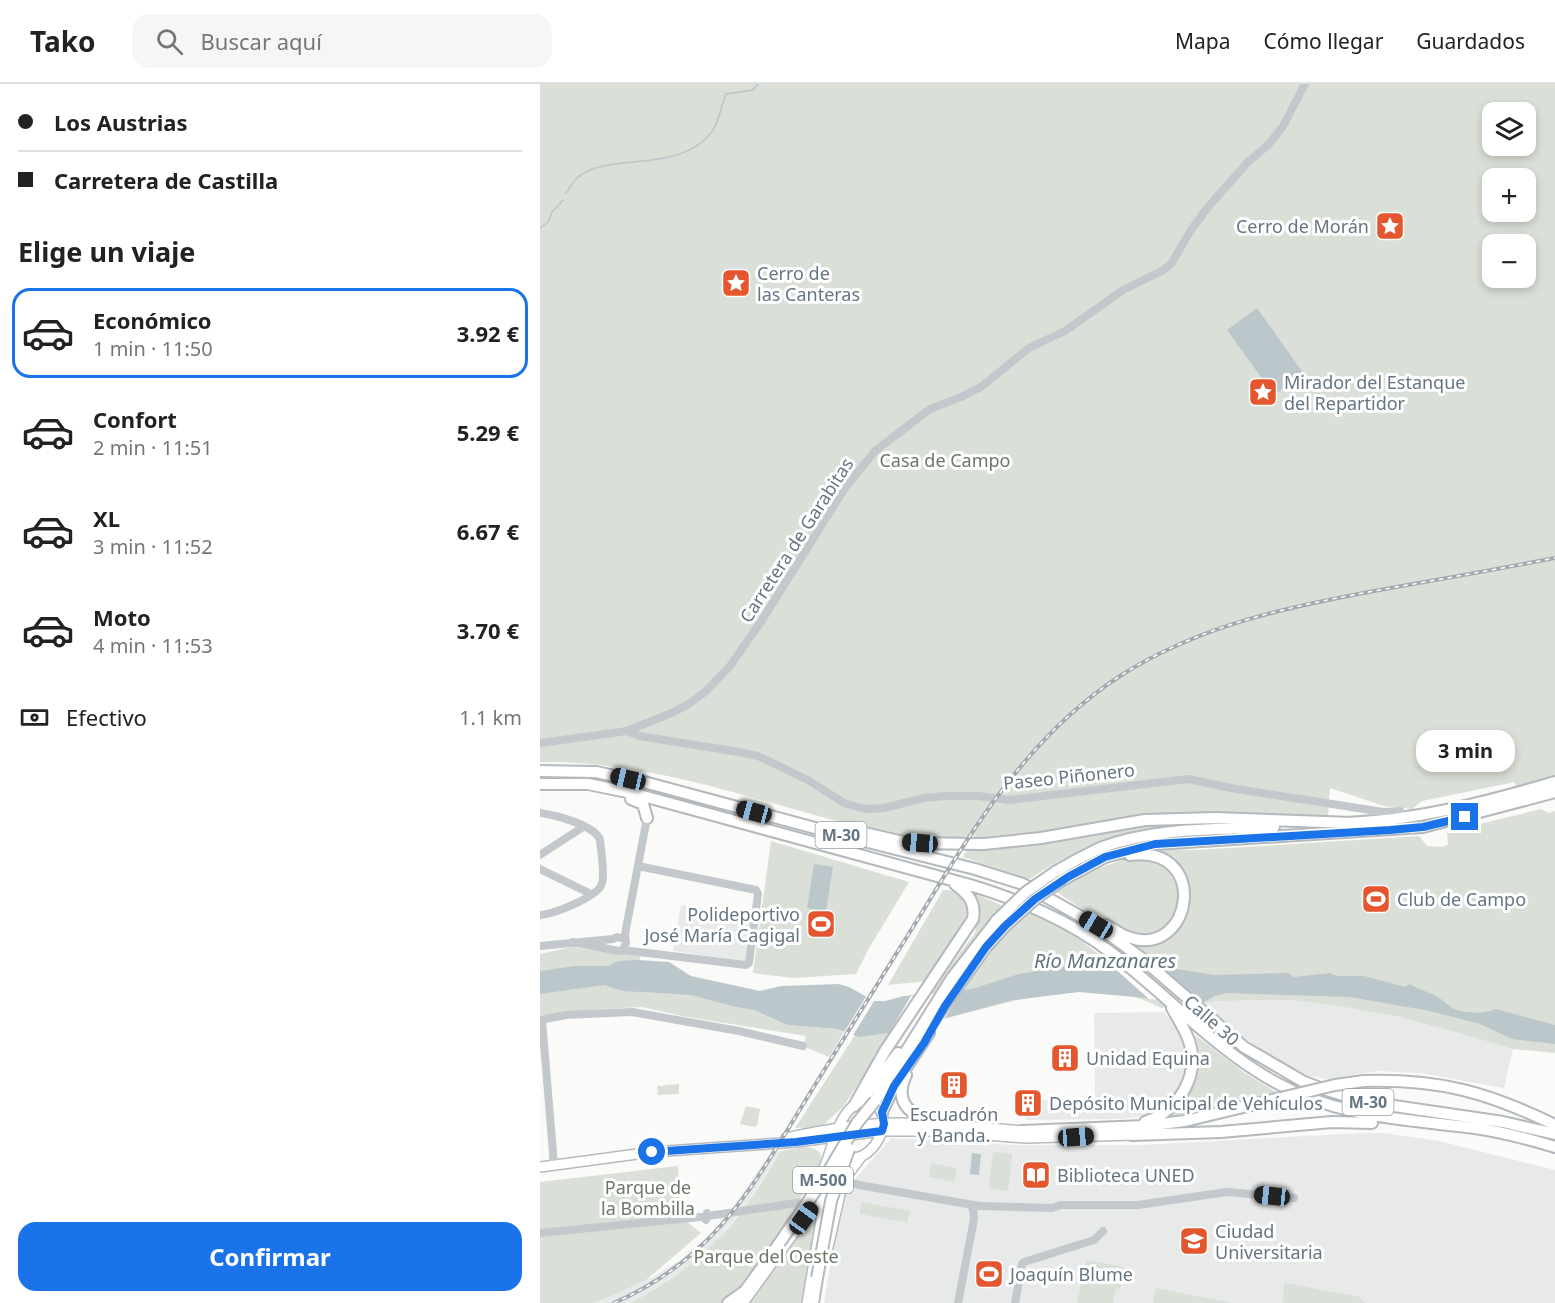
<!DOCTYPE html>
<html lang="es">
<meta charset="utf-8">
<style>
body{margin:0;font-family:"Noto Sans",sans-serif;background:#f6f6f6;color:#222;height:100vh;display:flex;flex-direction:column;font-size:22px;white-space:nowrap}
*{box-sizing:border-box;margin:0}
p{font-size:20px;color:#767676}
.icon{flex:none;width:33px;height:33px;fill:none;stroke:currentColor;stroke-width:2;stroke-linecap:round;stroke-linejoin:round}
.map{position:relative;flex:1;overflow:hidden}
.sheet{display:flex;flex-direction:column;background:#fff;width:540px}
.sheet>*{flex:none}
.banner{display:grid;align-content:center;height:132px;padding:0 18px;background:#fff}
.fabs{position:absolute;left:942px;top:18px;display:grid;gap:12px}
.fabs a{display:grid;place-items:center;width:54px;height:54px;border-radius:12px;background:#fff;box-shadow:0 3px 9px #0003;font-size:30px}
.end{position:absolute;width:27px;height:27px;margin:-14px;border:8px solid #1a73e8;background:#fff;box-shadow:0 0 0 3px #fff}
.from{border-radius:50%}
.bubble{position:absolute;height:42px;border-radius:18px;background:#fff;box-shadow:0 3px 9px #0003;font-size:20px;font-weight:700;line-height:42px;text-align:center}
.car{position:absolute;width:18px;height:36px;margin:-18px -9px;border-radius:8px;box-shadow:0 0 4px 2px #0007;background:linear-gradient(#222 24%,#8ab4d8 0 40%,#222 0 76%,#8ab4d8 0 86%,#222 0)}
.banner b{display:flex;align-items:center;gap:21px;height:57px;font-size:22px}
.banner b+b{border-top:2px solid #e0e0e0}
.banner i{width:15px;height:15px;background:#222}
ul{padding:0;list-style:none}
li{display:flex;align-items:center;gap:18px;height:90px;margin:0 12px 9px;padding:0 6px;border:3px solid transparent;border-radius:18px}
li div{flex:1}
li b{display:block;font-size:22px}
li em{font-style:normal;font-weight:700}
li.on{border-color:#1a73e8}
li>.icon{width:54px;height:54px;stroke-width:1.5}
h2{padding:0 18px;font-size:27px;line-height:72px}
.pay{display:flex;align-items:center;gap:15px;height:66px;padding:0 18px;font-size:22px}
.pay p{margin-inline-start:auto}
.action{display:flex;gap:12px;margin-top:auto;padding:12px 18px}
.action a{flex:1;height:69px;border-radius:18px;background:#1a73e8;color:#fff;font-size:24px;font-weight:700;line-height:69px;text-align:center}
header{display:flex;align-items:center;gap:36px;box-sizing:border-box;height:84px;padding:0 30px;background:#fff;border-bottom:2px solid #e0e0e0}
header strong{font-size:28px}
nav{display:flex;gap:33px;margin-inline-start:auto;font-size:21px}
.search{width:420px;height:54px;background:#f6f6f6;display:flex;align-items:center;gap:15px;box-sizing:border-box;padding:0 21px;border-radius:18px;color:#767676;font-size:22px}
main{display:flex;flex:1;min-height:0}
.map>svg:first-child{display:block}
</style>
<header>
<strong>Tako</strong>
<div class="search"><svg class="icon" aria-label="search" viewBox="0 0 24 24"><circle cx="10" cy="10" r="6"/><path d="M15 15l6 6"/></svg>Buscar aquí</div>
<nav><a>Mapa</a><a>Cómo llegar</a><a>Guardados</a></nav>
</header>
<main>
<section class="sheet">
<div class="banner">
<b><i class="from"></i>Los Austrias</b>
<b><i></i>Carretera de Castilla</b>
</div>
<h2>Elige un viaje</h2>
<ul>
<li class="on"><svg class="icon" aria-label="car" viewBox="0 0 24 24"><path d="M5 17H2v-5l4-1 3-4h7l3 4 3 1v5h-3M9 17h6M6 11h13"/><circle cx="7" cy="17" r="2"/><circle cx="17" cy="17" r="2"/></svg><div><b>Económico</b><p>1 min · 11:50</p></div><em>3.92 €</em></li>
<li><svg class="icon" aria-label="car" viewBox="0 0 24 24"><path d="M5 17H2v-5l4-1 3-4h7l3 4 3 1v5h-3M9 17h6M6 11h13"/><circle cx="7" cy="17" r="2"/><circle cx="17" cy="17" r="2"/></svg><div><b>Confort</b><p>2 min · 11:51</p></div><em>5.29 €</em></li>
<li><svg class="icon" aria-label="car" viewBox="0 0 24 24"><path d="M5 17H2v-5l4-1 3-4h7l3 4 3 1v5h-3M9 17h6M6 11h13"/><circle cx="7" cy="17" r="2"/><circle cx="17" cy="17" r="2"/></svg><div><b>XL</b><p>3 min · 11:52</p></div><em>6.67 €</em></li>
<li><svg class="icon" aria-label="car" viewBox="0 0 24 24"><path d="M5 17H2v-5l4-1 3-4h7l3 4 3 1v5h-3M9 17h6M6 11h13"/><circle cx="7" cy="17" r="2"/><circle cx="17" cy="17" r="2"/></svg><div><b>Moto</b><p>4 min · 11:53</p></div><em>3.70 €</em></li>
</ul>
<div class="pay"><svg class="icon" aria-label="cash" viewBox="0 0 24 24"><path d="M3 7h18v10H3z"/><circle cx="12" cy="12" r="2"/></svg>Efectivo<p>1.1 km</p></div>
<div class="action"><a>Confirmar</a></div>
</section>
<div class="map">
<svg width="1015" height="1219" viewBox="0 0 1015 1219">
<rect width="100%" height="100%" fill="#fafaf8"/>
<path fill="#e8e9e9" d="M141,821L168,825L169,823L212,830L205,877L133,867Z
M751,916L801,922L859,933L919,949L973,965L964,1004L880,989L838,987L789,995L767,992L739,977L703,953L662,919L680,917Z
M624,928L636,941L641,950L647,975L642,1001L628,1019L608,1031L583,1035L486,1036L485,1016H555L554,929Z
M820,1049H843L899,1057L1015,1086V1219H284L301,1115L305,1107L351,1054L475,1061H603Z
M241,1067L209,1117L177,1157L145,1185L109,1209L90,1219H54L105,1197L138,1178L171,1150L199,1115L231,1068Z"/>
<path fill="#dadfd7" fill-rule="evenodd" d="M0,0H1015V692L975,703V698L882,717L872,725L844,722L790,704L788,732L683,730L645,731V741C591,748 535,763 490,795L423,773L435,751C419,753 401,756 385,754C318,747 254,724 189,707C127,690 64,677 0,678ZM952,28H986V62H952ZM952,94H986V128H952ZM952,160H986V194H952Z
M1001,725L1009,729L1015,727V969L973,965L919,949L859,933L800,922L751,916L680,917L662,919L599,863L515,807L554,786L614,765L658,766L879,752L887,762L901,763L908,761L907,748Z
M231,757L369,798L328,866L316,890L253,894L213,889Z
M403,806C461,806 400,877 387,897L348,901Z
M433,809L463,822L397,909L389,910L435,849L438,827Z
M489,827L529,847L626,923L621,924C555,888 471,918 404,935C427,899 457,855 489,827Z
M32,863L100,871L99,908L151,911L196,923L214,926L247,941L297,945L304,948L289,973L263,962L266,952L142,932L102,923L64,925L0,932V870Z
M349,949L337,971L303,1023L281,1043L255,1044L315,951L319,953Z
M655,951L705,989L736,1008L707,1018L628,1033C645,1018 660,995 659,970C659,964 656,957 655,951Z
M139,1000V1010L118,1011L117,1002Z
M206,1022L220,1025L217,1041L215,1043L200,1040Z
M265,1063C300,1065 269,1101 260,1115L283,1123L265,1219H90C121,1203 151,1183 176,1157C203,1131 222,1098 241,1067Z
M453,1068L472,1070L468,1107L449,1104Z
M391,1079L417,1084L414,1098L389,1093Z
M138,1082L141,1137H146L161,1149L105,1197L54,1219H0V1098Z
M321,1118L370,1127L367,1138L320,1130Z
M546,1176L584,1183L580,1205L576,1204L573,1219H537Z
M744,1199L820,1213L825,1219H743Z
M616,1204L692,1219H613Z"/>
<path fill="#bbc7cb" d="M717,224L763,289L734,311L687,246Z
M274,780L293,783L286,827L267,824Z
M98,876L129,878L151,892L220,907L241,902L299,900L309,903L334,917H345L364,912L432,905L479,890L526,882L559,884L616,878L630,884L674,891L747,889L754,893L790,889L797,892H824L865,903L870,900C877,905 884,906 892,910C900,913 905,919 912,924C921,929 946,931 955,925L1015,941V960L972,955L940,940L890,927L810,913L686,909L675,912L662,919L539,908L473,916L349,949L319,953L297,945L247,941L214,926L196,923L150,911L83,907L64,901L0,910V887L35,882H69L78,877Z
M432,1069L441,1070L439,1091L430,1090Z"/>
<path fill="#fafaf8" d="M616,878L662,919L609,915L573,883Z
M423,906L404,935L349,949L371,912Z
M327,911L336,914L312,953L303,950Z"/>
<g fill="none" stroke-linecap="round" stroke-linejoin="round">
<path stroke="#bbc7cb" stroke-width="1.5" d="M26,109C30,104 33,97 37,94C68,67 137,91 171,49C179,39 181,22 186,10L213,6L218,0
M0,144L8,138L12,128L23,116"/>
<g stroke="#b5babe" stroke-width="12">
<path id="major" d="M246,1054C282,1046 320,1039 357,1039C399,1039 441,1043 482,1047
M0,1083L112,1068L256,1058L342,1047H393L486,1054L592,1051
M280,1092C293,1070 293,1040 313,1022C318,1018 324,1016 330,1018C365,1030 323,1102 293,1062
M286,1172L303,1097L321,1073
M199,1219L205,1216L214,1204L277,1117L298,1100
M267,1219L286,1107"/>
</g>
<g stroke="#b4b9bd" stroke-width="14">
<path id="highway" d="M0,687L56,688L104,698L312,754L435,785L483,800L556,841L600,873L704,963L764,998L783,1005L827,1018L963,1038L1015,1050
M0,700H48L92,709L430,801C482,817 529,836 573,870C627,911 673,963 733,997C799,1034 863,1035 935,1044C962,1048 989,1055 1015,1063
M91,715L103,720L107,734
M807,739C878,736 947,718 1015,698
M315,747L368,759L444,760L501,754L605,736L675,734L812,739
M515,788C530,779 545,771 560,764C614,743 677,746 734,743
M522,796L565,773L615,760L883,743L1015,708
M566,841C574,845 582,852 591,854C652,873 671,761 590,771
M382,952L446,863L465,842
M366,991C352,1021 373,1032 399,1040
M824,997C900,995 947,1008 1015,1041
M324,1014L358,969
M335,1017L412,894L457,836
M314,1022L345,967L433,835C436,818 428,810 415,800
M342,1028L354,1002L389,949
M605,1038C638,1028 661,991 649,957C645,945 638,935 632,924
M482,1047L604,1042L645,1037L724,1018
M592,1051L681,1048L792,1038L832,1039
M188,1219L205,1207L229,1174
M273,1219L277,1194"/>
</g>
<path stroke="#c3c8cc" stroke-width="8" d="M87,647L134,628L150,619L165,608L190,582L222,536L305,404L335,367L390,325L421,313L441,303L489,264L525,247L583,206L622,187L631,180L651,146L668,123L708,78L729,60L743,42L765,0
M0,659L87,647L99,652L199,668L218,672L268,696L304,719L325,725L344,724L384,714L404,712H438L470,716L648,695L696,705L843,728L860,727
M0,729C15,731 55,741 60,756C61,767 65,790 62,799C59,813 13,830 0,831
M0,771L43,743
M0,785L51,810
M33,858L79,867L83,866L206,881L209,879L218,810L216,806L98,782
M0,862L73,855L77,853L84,855
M83,866L86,859L85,850L107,734
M0,936L26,931L92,928L199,947L263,962
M2,936L14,1081
M298,1095L319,1101L439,1122L512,1124L521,1121H598L687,1108L754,1114
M167,1129L168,1132L257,1119L261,1120
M0,1149L160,1133H165L166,1136L168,1132
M418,1219L434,1135L433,1124L428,1120
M475,1219L482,1180L484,1178L554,1156L563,1147"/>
<use href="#major" stroke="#fff" stroke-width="9"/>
<use href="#highway" stroke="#fff" stroke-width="10"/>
<g stroke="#a2aab0" stroke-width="4">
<path id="rail" d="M74,1219C178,1173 214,1100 270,1009C306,950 342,893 378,835C434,743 488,652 580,592C661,540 752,522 845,505C902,495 958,485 1015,474"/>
</g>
<use href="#rail" stroke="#fff" stroke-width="1.5" stroke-dasharray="4.5" stroke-linecap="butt"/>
<g stroke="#b4b9bd" stroke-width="14" stroke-linecap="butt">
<path id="highway-bridge" d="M457,836L486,808L515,788
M465,842L495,815L522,796
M724,1018L795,1001L824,997
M229,1174L285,1093L317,1039L335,1017
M277,1194L291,1117L309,1065"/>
</g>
<use href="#highway-bridge" stroke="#fff" stroke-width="10"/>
</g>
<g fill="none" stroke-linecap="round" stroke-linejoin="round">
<path stroke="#1a73e8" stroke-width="8" d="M112,1068L256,1058L342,1047L344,1040L342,1028L354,1002L384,959L405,922L446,863L465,842L495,815L528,793L565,773L615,760L850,746L883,743L925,733"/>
</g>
<defs>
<g id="sight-square" transform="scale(1.5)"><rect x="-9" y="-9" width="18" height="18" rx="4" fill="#e4572e" stroke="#fff"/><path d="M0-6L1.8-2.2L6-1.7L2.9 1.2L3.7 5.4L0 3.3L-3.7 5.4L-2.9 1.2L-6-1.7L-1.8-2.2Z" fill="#fff"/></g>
<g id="stadium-square" transform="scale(1.5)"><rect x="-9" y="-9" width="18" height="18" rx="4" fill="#e4572e" stroke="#fff"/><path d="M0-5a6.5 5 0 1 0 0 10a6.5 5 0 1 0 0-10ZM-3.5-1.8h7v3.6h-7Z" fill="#fff"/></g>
<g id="building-square" transform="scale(1.5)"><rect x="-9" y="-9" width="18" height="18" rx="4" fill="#e4572e" stroke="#fff"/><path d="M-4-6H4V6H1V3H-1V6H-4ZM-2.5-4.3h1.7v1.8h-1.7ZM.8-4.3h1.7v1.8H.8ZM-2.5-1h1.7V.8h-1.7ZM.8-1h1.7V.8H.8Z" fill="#fff"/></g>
<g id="library-square" transform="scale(1.5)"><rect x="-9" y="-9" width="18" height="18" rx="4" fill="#e4572e" stroke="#fff"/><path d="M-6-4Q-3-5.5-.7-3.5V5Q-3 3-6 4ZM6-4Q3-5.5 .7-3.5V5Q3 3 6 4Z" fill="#fff"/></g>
<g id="university-square" transform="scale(1.5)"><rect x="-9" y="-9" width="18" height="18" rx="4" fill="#e4572e" stroke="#fff"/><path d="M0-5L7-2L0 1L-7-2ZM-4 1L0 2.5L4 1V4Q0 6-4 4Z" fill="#fff"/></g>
</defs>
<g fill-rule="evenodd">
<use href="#sight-square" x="850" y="142"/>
<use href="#sight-square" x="196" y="199"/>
<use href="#sight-square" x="723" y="308"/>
<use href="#stadium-square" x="836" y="815"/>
<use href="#stadium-square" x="281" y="840"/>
<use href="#building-square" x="525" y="974"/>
<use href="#building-square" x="414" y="1001"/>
<use href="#building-square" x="488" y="1019"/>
<use href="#library-square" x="496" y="1091"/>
<use href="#university-square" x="654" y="1157"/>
<use href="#stadium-square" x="449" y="1190"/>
</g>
<g text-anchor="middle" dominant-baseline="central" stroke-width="6" stroke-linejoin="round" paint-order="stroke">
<g fill="#fff" stroke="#939fa8" stroke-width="1.5">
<rect x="275.5" y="738" width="51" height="26" rx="4.5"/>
<rect x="802.5" y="1005" width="51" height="26" rx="4.5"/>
<rect x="253" y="1083" width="60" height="26" rx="4.5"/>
</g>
<g font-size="16" font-weight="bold" fill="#657683">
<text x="301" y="751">M-30</text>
<text x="828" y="1018">M-30</text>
<text x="283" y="1096">M-500</text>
</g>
<g font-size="18" fill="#657683" stroke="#fff" text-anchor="start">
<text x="829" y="142" text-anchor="end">Cerro de Morán</text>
<text x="217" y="189">Cerro de<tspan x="217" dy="21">las Canteras</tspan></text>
<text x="744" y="298">Mirador del Estanque<tspan x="744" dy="21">del Repartidor</tspan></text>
<text x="857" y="815">Club de Campo</text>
<text x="260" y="830" text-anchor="end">Polideportivo<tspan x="260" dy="21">José María Cagigal</tspan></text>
<text x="546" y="974">Unidad Equina</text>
<text x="509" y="1019">Depósito Municipal de Vehículos</text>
<text x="414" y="1030" text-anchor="middle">Escuadrón<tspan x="414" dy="21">y Banda.</tspan></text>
<text x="517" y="1091">Biblioteca UNED</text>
<text x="675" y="1147">Ciudad<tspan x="675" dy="21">Universitaria</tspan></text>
<text x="470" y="1190">Joaquín Blume</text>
</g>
<g font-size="18" fill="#687a64" stroke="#fff">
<text x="405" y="376">Casa de Campo</text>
<text x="108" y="1103">Parque de<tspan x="108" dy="21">la Bombilla</tspan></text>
<text x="226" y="1172">Parque del Oeste</text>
</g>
<g font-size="18" fill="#657683" stroke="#fff">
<text transform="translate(256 456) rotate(-57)">Carretera de Garabitas</text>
<text transform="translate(529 692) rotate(-6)">Paseo Piñonero</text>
<text transform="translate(672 936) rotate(41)">Calle 30</text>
</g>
<g font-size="20" font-style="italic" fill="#60757c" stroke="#fff">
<text x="565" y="876">Río Manzanares</text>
</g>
</g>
</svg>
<div class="fabs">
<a><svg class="icon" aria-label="layers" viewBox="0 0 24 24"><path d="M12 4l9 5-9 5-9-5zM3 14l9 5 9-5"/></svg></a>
<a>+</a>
<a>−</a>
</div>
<i class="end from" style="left:112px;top:1068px"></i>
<i class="end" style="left:925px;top:733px"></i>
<div class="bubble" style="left:876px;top:646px;width:99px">3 min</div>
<i class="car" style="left:88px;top:695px;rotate:283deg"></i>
<i class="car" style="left:214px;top:728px;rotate:285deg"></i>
<i class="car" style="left:380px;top:759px;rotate:274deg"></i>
<i class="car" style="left:556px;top:841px;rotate:300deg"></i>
<i class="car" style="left:536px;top:1053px;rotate:86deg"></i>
<i class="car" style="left:732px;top:1112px;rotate:276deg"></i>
<i class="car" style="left:264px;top:1134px;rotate:36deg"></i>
</div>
</main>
